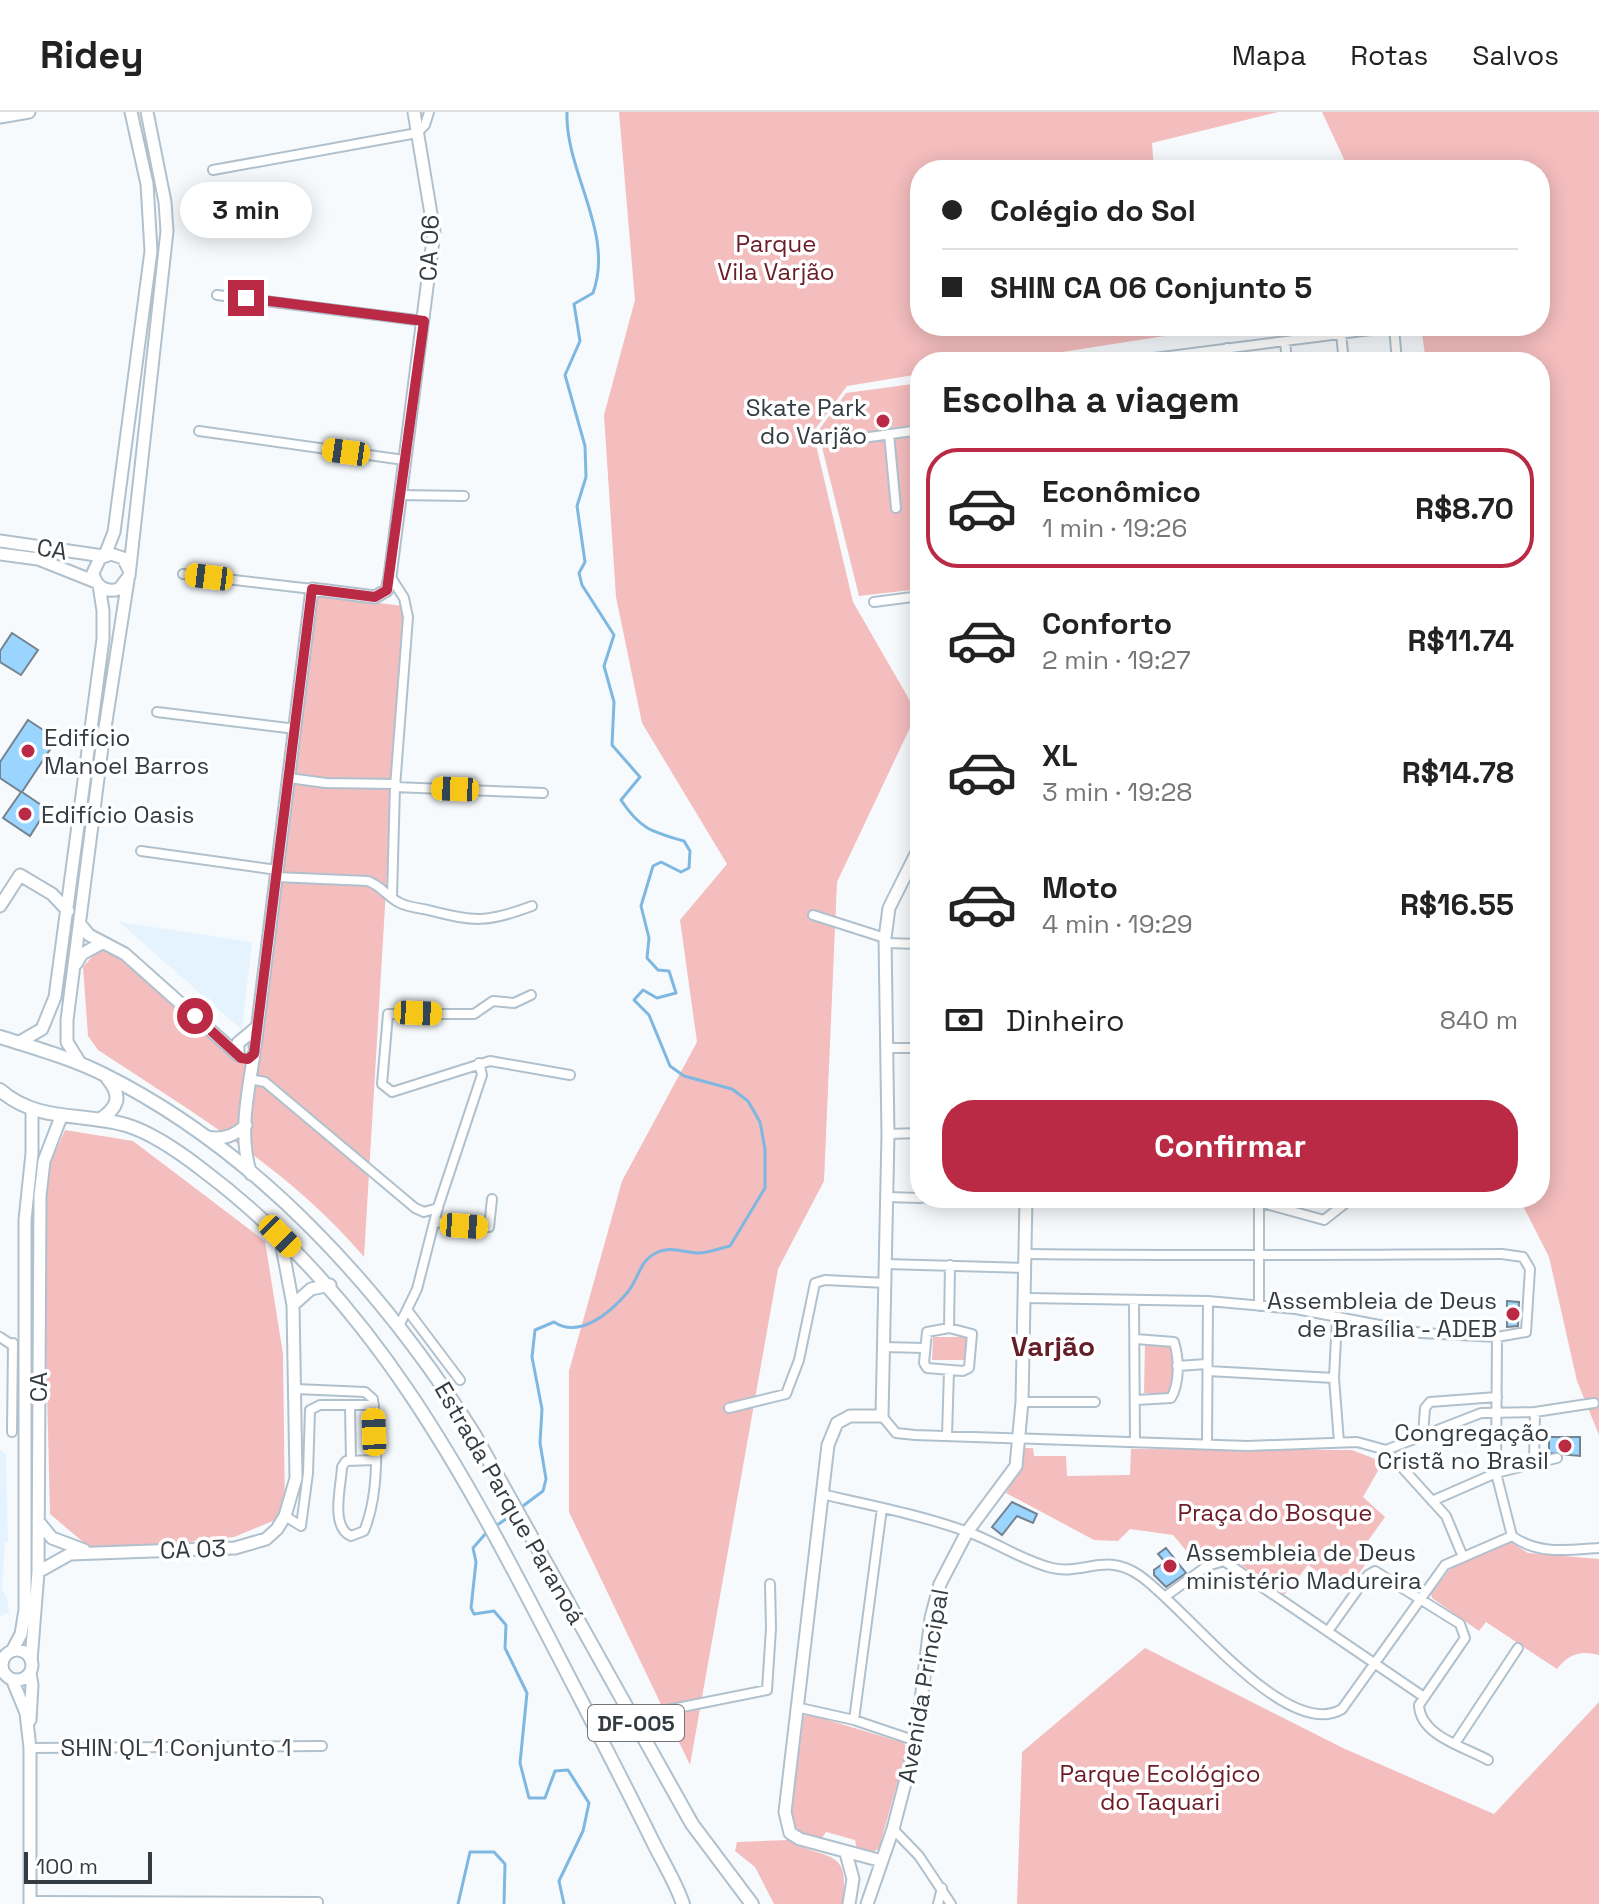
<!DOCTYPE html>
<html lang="pt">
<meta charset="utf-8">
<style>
body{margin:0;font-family:"Space Grotesk",sans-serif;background:#f6f6f6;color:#222;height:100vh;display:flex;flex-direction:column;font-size:30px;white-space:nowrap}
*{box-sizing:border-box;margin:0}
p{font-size:26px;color:#767676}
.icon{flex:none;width:44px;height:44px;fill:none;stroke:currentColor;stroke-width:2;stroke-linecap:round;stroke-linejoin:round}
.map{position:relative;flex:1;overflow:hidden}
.drawer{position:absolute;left:910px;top:240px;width:640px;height:856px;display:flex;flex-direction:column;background:#fff;border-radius:32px;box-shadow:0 4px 20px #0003}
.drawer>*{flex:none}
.banner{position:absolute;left:910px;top:48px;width:640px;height:176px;border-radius:32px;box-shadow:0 4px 20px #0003;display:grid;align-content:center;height:176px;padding:0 32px;background:#fff}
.scale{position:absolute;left:24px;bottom:20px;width:128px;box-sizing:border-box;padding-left:8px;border:4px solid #353c41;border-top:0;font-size:22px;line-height:28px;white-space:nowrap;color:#353c41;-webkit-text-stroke:6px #fff;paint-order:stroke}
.end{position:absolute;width:36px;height:36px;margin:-18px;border:10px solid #bb2a44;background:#fff;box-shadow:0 0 0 4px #fff}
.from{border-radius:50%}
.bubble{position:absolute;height:56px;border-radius:28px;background:#fff;box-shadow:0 4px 20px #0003;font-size:26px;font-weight:700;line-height:56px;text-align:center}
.car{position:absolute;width:24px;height:48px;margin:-24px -12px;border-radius:10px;box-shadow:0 0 6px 2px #0007;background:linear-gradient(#f5c518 24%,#345 0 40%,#f5c518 0 76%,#345 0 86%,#f5c518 0)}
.banner b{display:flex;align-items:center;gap:28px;height:76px;font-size:30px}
.banner b+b{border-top:2px solid #e0e0e0}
.banner i{width:20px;height:20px;background:#222}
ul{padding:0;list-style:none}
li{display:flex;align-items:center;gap:24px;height:120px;margin:0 16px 12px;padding:0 16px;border:4px solid transparent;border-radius:32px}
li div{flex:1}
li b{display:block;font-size:30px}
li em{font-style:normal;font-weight:700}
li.selected{border-color:#bb2a44}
li>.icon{width:72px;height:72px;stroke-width:1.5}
h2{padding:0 32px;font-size:36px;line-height:96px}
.pay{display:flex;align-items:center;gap:20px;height:88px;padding:0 32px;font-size:30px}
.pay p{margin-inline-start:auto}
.action{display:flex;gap:16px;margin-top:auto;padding:16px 32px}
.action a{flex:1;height:92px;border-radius:32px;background:#bb2a44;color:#fff;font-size:32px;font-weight:700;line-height:92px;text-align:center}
header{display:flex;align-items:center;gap:48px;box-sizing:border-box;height:112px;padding:0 40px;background:#fff;border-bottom:2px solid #e0e0e0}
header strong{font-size:38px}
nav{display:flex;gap:44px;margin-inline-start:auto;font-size:28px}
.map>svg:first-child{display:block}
</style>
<header>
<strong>Ridey</strong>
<nav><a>Mapa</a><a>Rotas</a><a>Salvos</a></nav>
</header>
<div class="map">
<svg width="1599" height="1792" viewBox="0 0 1599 1792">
<rect width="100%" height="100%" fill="#f7fafd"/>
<path fill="#e5f3fe" d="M119,810L252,830L242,918Z
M0,1338L6,1342L8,1430L5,1431L2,1478L7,1485L9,1500L0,1505Z"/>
<path fill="#f4bdbe" d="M619,0H1278L1152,31L1154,58H920V214H1170L1171,223L999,250H920V262L847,274L813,320L853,490L917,601L837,770L824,1069L778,1157L690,1653L569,1400V1259L622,1069L697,930L680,808L727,752L642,611L616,485L604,303L635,188Z
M1322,0H1599V1323L1577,1269L1549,1145L1519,1086H1540V250H1426L1421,214H1540V58H1349Z
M920,271V477L859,484L818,319L846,281Z
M317,483L403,494L364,1145C290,1058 192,1000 98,938L88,924L83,855L98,838L115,839L259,957Z
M65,1018L133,1029L265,1129L283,1242L285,1404L234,1425L95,1440L50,1402L42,1070Z
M933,1225H967V1248H932Z
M1145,1231L1172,1232V1282L1144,1281Z
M1023,1336H1033L1034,1344H1066L1067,1364L1130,1363L1131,1337L1352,1338L1383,1350L1363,1385L1385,1405L1365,1433L1370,1446L1346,1479L1308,1453L1284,1483L1217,1436L1195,1449L1173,1423L1130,1417L1118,1429L1094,1428L1006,1381L1020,1358Z
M1509,1429L1528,1441L1599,1447V1543C1581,1538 1568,1542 1557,1557L1486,1510L1479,1519L1432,1486L1431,1482L1453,1453Z
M1145,1536L1345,1637L1494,1702L1599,1590V1792H1017L1022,1640Z
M808,1602L904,1631L907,1637L879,1736L875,1739L857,1738L855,1728L826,1720L820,1729C806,1723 795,1721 791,1704L800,1606Z
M788,1728C825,1750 852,1733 842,1792H774L755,1755L735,1739L737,1730Z"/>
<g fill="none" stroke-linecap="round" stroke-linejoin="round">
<path stroke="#7eb8e1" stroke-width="3" d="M519,1397L543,1379L546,1367L540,1331L542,1297L532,1245L535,1218L554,1210C579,1227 610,1201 627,1181C639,1167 639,1149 656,1141C671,1133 684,1141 699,1141C709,1141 720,1136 730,1134L765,1076V1037L760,1010L748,989L732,977L684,964L670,954L649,903L634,888L643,878L657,886L676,881L669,859L658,858L647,846L649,826L641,794L653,754L661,750L681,760L689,756L690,739L684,729C652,720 640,717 621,688L640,665L612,633L614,590L604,554L614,523L582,473L579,461L585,450L577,394L586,365L585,334L565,263L580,229L574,192L593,181C615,121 565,60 567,0
M493,1416L513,1402
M487,1420L473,1436L476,1450L471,1496L474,1502L494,1499L506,1513L505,1536L527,1581L520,1651L529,1686H545L555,1659L568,1658L589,1691L583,1719L559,1769L564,1792
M458,1792L470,1740H494L505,1752L504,1792"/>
</g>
<path fill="#9ad5ff" stroke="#73838f" stroke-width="2" d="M12,521L38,538L21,563L0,550V539Z
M28,608L57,627L22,680L47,697L30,724L3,706L21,680L0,666V650Z
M1507,1189L1519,1190L1518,1214L1507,1215Z
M1549,1325H1580V1344L1549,1341Z
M1012,1390L1037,1402L1033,1411L1017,1404L1002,1423L992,1415Z
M1166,1436L1186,1461L1166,1475L1154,1463V1458L1165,1450L1158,1442Z"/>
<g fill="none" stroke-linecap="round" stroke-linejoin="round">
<g stroke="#b0c1cd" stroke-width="12">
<path id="street" d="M213,58L417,21L425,13L429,0
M217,183L424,209
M1341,222L1344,250
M1285,229L1287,250
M1227,236L1229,250
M1123,250L1394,215L1397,250
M199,319L404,348
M889,322L896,396
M848,328L920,318
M400,383L464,384
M183,462L312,477
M390,464L404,486L408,505L395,675L392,784
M874,490L920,484
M157,600L296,617
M289,666L326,671L396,672
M395,675L543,681
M141,739L277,758
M276,765L368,769C381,774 386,783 398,790C406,795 419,796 428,798C474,810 487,811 532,794
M813,803L885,826
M885,831L920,832
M531,883L514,891L493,889L474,902H388L382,972L392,980L490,949L570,963
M887,936H920
M250,967L265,970L415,1096L424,1100L438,1096
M888,1022L920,1021
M887,1085L920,1086
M926,1086L1026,1088
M1244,1086L1324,1108L1352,1086
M434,1110L489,1115L492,1087
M1026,1142C1185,1144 1343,1143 1502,1142L1523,1145L1530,1157L1526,1220L1497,1225L1421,1221L1296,1197L1208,1189L1026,1186
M886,1152L1026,1156
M1134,1189L1135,1329
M1259,1194V1091
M408,1199L460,1268
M1337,1206L1334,1266L1339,1330
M399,1214L417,1177L438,1095L482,963L479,951
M949,1216L972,1222L969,1256L963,1259L927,1256L924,1251L927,1220Z
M949,1216L950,1153
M0,1225L12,1233
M1497,1225L1496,1361L1512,1424
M883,1235L924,1236
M1177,1254L1207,1252
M1208,1259L1334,1266
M296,1277L365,1280L373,1287C377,1328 380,1381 364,1419L351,1424C330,1415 341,1375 342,1355L346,1349L375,1348
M1136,1288L1171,1286C1180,1271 1179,1246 1174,1230L1136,1227
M1022,1290H1095
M350,1294L351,1349
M729,1296L786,1282L799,1248L815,1171L825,1168L886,1171
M882,1304L896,1321L915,1323L1248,1334L1357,1330L1386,1338
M12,1320L13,1231
M1423,1323L1425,1296L1430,1290L1497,1285
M947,1324L949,1258
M1207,1330L1208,1189
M1386,1338L1481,1301L1535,1300L1594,1291
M1386,1338L1446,1404L1463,1445
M1534,1350L1535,1300
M821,1382C870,1393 921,1403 968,1420C996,1430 1023,1449 1052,1456C1085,1463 1106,1440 1139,1463C1183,1492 1286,1631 1342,1597L1445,1453L1512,1424
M1432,1389L1496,1361L1557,1346
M285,1404L301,1414L308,1361L310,1298L320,1293H374
M1512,1424C1538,1443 1567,1438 1599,1436
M1166,1484L1207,1454L1224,1449L1424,1585
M1328,1519L1368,1463L1375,1459L1460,1512L1465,1526L1419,1593C1420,1624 1465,1635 1488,1648
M796,1595L854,1608L916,1629
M632,1605L767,1578L771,1516L770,1472
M854,1608L882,1396
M1456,1630L1518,1536
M30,1636L322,1634
M893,1717L919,1744L951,1792
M30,1789L318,1790
M938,1792L942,1776"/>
</g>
<g stroke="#b0c1cd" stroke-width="15">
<path id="secondary" d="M0,5L29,0
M0,429L103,444
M0,442L38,447L96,470
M105,443L114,420L151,139L147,72L131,0
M129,458L123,446L111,442L100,446L93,461C96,475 106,481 119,477L129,464L167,119L165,90L147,0
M0,794L20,763L52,782L68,799
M80,812L89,823L125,842L236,941
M76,852L82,842L102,831
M18,931L42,917L55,885L103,527V499L99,473
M255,935L312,477L375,485L387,478L390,464L434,120L414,0
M238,943V931L257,915
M80,951L67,930V908L102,635L128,468
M207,1025C223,1028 234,1024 246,1013
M251,1062C238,1025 248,980 254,942
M293,1193L311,1177L330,1173
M38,1409L52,1426L84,1438
M38,1460L70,1442L235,1436L266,1427L277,1417L285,1404L296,1366L293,1193L280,1124
M2 1553a15 15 0 1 1 30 0a15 15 0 1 1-30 0Z
M12,1539L21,1522L25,1498V1108L32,1041V998
M31,1549L38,1460L40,1084L44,1049L61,1005
M30,1561L32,1573L30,1608
M12,1567L26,1601L30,1636V1792
M846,1741L853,1767L849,1792
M882,1749L800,1727L790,1721L785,1700L828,1333L837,1311L850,1304H882L888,1022L885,826L889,796L920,734
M867,1792L893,1717L916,1629L931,1506L940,1472L967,1420L1016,1354L1022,1290L1026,1086"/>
</g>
<g stroke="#b0c1cd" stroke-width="16">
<path id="primary" d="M0,925C35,936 71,946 103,962C258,1039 383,1178 474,1322L692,1712L752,1792
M0,978C38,1011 81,1000 126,1013C153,1021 181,1041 204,1059C387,1197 477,1388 580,1586C605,1635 630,1683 654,1732C664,1752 676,1771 683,1792
M99,1008C117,997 123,985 108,967"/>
</g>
<use href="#street" stroke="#fff" stroke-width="8"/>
<use href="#secondary" stroke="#fff" stroke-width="11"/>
<use href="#primary" stroke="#fff" stroke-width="12"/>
</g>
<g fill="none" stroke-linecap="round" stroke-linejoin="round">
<path stroke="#bb2a44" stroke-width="10" d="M195,904L241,946L248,947L254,942L312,477L375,485L387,478L424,209L246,186"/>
</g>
<g fill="#bb2a44" stroke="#fff" stroke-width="3">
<circle cx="883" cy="309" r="8"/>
<circle cx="28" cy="639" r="8"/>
<circle cx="25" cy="702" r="8"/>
<circle cx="1513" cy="1202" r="8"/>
<circle cx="1565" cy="1334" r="8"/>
<circle cx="1170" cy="1454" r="8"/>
</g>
<g text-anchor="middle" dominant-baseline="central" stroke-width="7" stroke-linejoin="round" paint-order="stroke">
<rect fill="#fff" stroke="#72767a" stroke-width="2" x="588" y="1593" width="96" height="36" rx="6"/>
<g font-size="22" font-weight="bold" fill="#353c41">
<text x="636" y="1611">DF-005</text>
</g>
<g font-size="24" fill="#6c1b27" stroke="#fff">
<text x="776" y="131">Parque<tspan x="776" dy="28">Vila Varjão</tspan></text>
<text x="1275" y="1400">Praça do Bosque</text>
<text x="1160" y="1661">Parque Ecológico<tspan x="1160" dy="28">do Taquari</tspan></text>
</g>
<g font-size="24" fill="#353c41" stroke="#fff">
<text transform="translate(429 136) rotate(-88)">CA 06</text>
<text transform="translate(52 437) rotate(9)">CA</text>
<text transform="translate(38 1275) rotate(-90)">CA</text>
<text transform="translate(510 1391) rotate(60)">Estrada Parque Paranoá</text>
<text transform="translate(193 1437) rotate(-2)">CA 03</text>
<text transform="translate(923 1574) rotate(-80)">Avenida Principal</text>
<text x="176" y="1635">SHIN QL 1 Conjunto 1</text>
</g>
<g font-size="24" fill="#353c41" stroke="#fff" text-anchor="end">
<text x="867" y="295">Skate Park<tspan x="867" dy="28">do Varjão</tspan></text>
<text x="44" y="625" text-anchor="start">Edifício<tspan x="44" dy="28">Manoel Barros</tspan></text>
<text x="41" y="702" text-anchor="start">Edifício Oasis</text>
<text x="1497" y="1188">Assembleia de Deus<tspan x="1497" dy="28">de Brasília - ADEB</tspan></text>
<text x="1549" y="1320">Congregação<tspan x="1549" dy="28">Cristã no Brasil</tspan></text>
<text x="1186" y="1440" text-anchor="start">Assembleia de Deus<tspan x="1186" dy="28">ministério Madureira</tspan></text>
</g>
<g font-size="28" font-weight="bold" fill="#631e27" stroke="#fff">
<text x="1053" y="1234">Varjão</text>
</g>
</g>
</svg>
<div class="scale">100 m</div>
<i class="end from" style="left:195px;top:904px"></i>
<i class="end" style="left:246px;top:186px"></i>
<div class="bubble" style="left:180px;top:70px;width:132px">3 min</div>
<i class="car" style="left:346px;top:340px;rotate:278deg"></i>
<i class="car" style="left:209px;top:465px;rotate:277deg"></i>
<i class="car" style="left:455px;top:677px;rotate:272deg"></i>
<i class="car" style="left:418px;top:901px;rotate:92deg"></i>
<i class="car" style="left:464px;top:1114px;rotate:94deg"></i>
<i class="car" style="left:280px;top:1124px;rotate:135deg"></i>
<i class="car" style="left:374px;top:1320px;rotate:358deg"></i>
<div class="banner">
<b><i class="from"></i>Colégio do Sol</b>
<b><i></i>SHIN CA 06 Conjunto 5</b>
</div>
<section class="drawer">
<h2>Escolha a viagem</h2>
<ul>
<li class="selected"><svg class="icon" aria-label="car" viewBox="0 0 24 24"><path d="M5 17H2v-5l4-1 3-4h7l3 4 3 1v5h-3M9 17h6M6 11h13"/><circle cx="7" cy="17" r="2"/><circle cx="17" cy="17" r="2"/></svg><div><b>Econômico</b><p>1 min · 19:26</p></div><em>R$8.70</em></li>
<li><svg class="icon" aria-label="car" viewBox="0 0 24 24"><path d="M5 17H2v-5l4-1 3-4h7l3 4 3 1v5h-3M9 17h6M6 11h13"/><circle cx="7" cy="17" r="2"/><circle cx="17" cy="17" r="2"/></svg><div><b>Conforto</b><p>2 min · 19:27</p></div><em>R$11.74</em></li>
<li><svg class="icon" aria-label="car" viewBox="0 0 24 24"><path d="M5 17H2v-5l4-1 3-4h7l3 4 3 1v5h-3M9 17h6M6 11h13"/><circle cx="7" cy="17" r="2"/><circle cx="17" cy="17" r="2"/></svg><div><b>XL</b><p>3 min · 19:28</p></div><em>R$14.78</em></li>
<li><svg class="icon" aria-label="car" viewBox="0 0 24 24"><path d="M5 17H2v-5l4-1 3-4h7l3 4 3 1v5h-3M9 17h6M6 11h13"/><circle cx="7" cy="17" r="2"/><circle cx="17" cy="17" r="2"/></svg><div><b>Moto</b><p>4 min · 19:29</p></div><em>R$16.55</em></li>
</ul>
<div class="pay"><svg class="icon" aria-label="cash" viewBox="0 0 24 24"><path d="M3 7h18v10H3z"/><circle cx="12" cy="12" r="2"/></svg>Dinheiro<p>840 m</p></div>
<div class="action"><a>Confirmar</a></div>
</section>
</div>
